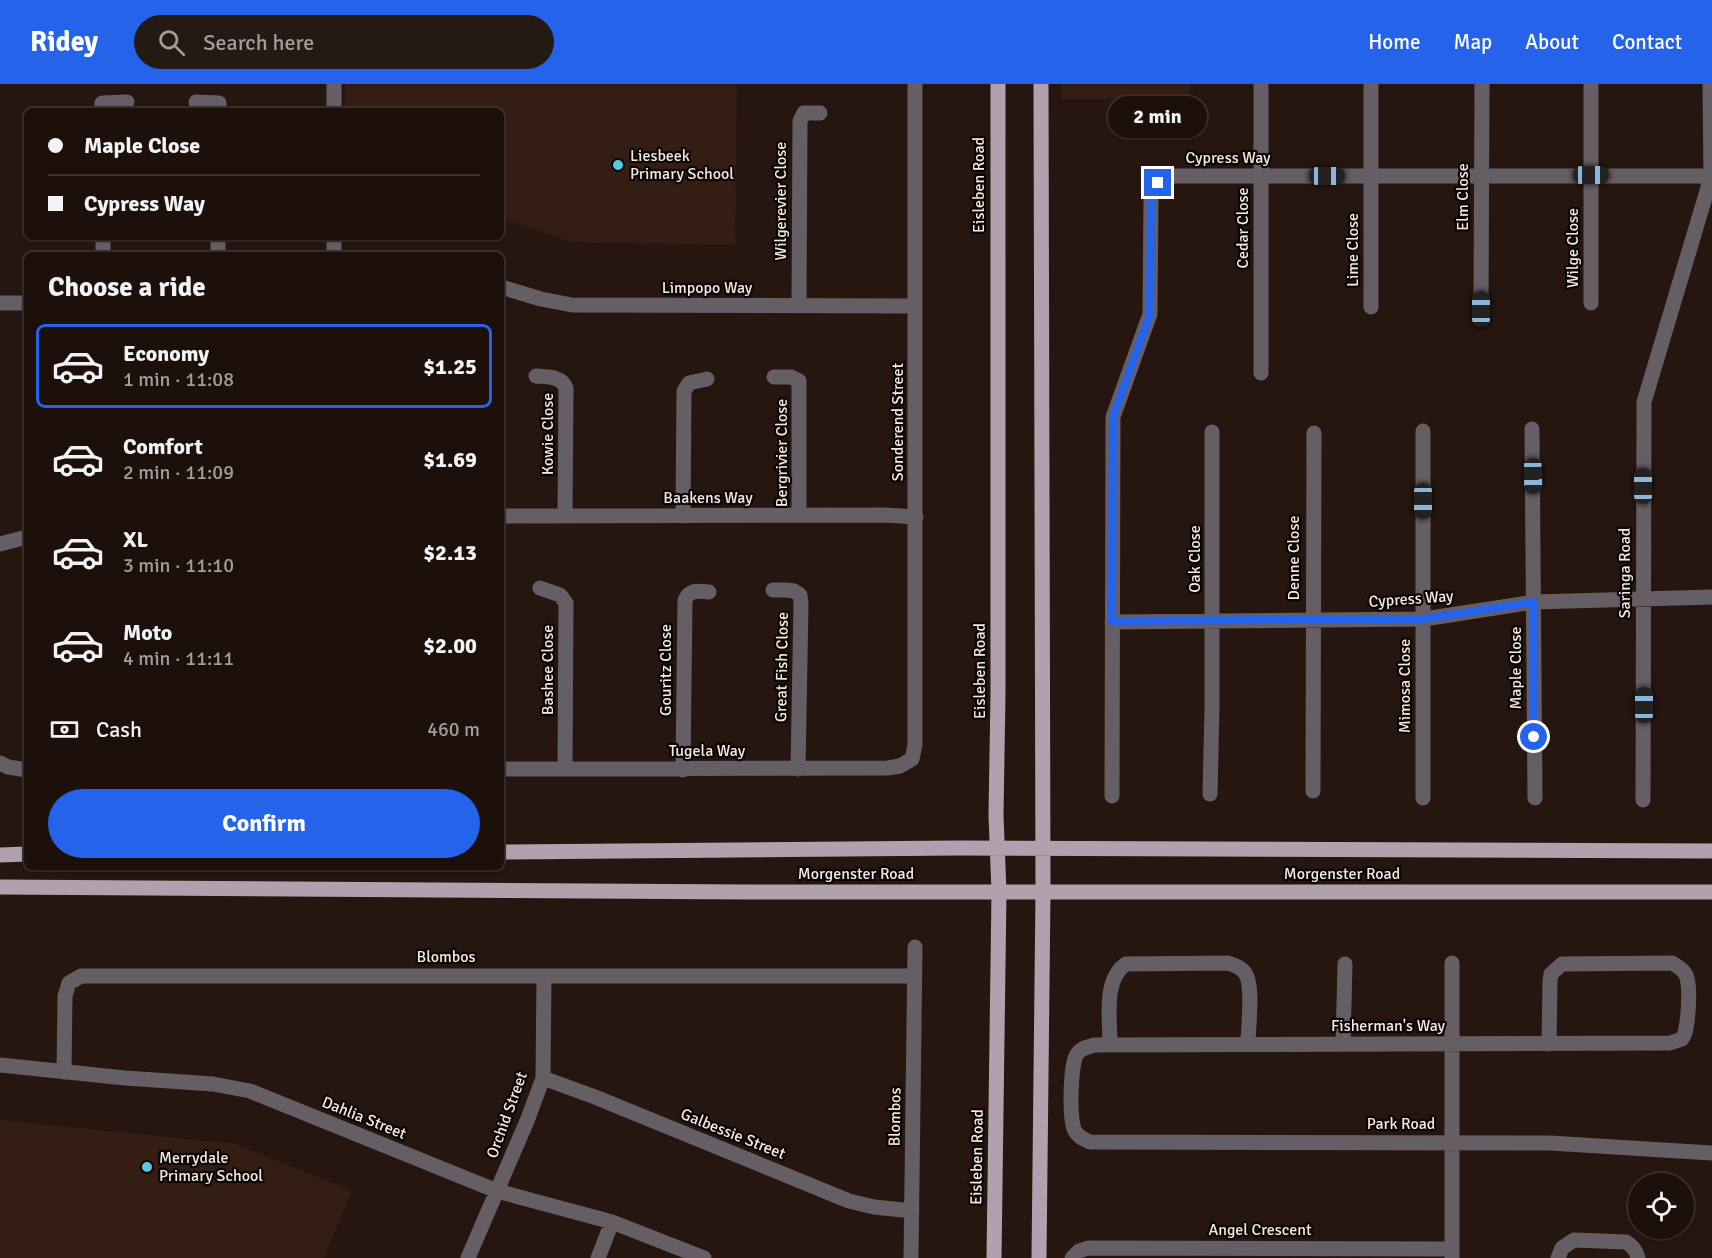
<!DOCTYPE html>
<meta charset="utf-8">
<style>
body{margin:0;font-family:Signika,sans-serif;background:#251914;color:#f1f3f6;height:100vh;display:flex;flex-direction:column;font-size:22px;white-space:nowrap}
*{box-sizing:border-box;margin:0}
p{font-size:20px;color:#a09d9d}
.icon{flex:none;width:33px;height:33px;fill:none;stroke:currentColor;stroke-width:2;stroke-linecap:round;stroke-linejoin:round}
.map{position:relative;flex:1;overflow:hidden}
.details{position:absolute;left:24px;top:168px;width:480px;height:618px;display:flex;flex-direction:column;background:#1d100b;border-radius:9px;box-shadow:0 2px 4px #0004,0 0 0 2px #3b302c}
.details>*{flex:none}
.top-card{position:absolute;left:24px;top:24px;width:480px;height:132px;border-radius:9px;box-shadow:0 2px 4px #0004,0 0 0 2px #3b302c;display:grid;align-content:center;height:132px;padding:0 24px;background:#1d100b}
.buttons{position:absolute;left:1628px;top:1089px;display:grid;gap:12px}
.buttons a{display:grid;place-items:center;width:66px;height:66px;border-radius:50%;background:#1d100b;box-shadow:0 2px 4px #0004,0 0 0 2px #3b302c;font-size:30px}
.end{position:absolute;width:27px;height:27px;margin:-14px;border:8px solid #2563eb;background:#fff;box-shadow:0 0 0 3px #fff}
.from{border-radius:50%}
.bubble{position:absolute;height:42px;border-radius:21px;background:#1d100b;box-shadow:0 2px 4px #0004,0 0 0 2px #3b302c;font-size:20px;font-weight:700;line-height:42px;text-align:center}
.car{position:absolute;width:18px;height:36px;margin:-18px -9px;border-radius:8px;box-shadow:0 0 4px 2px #0007;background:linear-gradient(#222 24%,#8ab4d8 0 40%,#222 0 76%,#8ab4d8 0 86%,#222 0)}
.top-card b{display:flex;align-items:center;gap:21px;height:57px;font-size:22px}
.top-card b+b{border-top:2px solid #3b302c}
.top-card i{width:15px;height:15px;background:#f1f3f6}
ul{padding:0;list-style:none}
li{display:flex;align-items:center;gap:18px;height:84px;margin:0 12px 9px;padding:0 12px;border:3px solid transparent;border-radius:9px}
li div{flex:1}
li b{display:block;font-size:22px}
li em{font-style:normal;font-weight:700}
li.selected{border-color:#2563eb}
li>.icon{width:54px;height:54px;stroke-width:1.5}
h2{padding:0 24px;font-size:27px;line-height:72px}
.pay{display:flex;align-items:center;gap:15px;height:66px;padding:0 24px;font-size:22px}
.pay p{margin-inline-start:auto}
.action{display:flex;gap:12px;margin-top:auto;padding:12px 24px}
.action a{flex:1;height:69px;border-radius:36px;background:#2563eb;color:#fff;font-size:24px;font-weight:700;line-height:69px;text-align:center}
header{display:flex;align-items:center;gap:36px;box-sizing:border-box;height:84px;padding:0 30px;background:#2563eb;color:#fff}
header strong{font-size:28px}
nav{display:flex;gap:33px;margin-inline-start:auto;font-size:21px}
.search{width:420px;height:54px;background:#251914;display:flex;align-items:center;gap:15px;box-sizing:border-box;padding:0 21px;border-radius:33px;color:#a09d9d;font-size:22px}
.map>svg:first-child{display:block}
</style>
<header>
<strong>Ridey</strong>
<div class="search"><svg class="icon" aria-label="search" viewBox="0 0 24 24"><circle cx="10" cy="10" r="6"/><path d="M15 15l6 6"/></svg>Search here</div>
<nav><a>Home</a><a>Map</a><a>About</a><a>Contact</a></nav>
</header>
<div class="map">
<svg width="1712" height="1174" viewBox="0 0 1712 1174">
<rect width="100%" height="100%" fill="#27160f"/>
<path fill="#341d13" d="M345,0H737L735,161L572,158L501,134V27H345Z
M1061,0H1190V15H1061Z
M0,1036L235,1060L352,1107L324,1174H0Z"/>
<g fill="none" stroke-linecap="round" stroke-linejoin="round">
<path stroke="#655e64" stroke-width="15" d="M334,0V27
M1261,0V289
M1371,0V223
M1591,0V219
M196,18L219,19V27
M102,27V19L127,18
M103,153V171
M334,153V171
M218,171V153
M501,203L541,215L572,221L915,222
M0,219H27
M799,222L800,37L804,29H820
M1481,225L1482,0
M536,292C547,293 562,292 566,304L565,432
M774,293H791L799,297V431
M1532,345L1535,714
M1423,347V714
M501,432L885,431L916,433
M683,432L684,307L689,299L707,295
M0,460L27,453
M540,504L560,511L566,519L565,685
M773,506H786L794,507L800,511L801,520L798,685
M1112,538L1424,535L1534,518L1712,513
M0,679L8,683L27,686
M501,685L888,684L900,682L912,675L915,661V0
M683,686L685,516C690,505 698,507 709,508
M1313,707L1314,349
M1210,710L1212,624V348
M1112,712L1113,333L1150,230L1151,114L1157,99L1170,92H1712
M1643,716L1644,318L1707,107L1711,92L1710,0
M1452,879V1174
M1110,960C1110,936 1103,895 1126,880L1228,879C1234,881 1241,883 1245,889C1254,901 1248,944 1248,960
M1343,960L1345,880
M1549,960L1550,897L1551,890L1562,880L1672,879C1677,882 1683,885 1686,891C1691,903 1688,937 1685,949L1682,955L1670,959L1094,961C1087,963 1081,964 1077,970C1070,980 1069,1036 1075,1047C1078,1053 1084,1055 1090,1058L1550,1059L1712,1069
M0,981L125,994L213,1000L250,1007L497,1107L612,1138L704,1174
M64,988L65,912L69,899L81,892H915
M543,994L595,1013L849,1117L874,1123L912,1127
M468,1174L527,1037L543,994L544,893
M598,1174L612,1138
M911,1174L915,863
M1072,1174L1079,1167L1088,1164L1452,1165
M1558,1174L1562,1164L1574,1156L1626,1158C1633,1162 1636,1166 1638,1174"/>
<path stroke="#b1a1af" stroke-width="15" d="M501,768L958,764L1712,767
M0,771L27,770
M0,803L748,808H1712
M994,1174L999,808L996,731L998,611V0
M1039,1174L1043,808L1041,0"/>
</g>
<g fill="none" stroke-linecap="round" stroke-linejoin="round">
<path stroke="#2563eb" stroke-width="8" d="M1158,99L1151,114L1150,230L1113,333L1112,537L1424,535L1534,518V653"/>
</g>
<g fill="#58c9e3" stroke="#0b0503" stroke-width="2">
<circle cx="618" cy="81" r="6"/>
<circle cx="147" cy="1083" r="6"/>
</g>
<g text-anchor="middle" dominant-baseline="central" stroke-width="4.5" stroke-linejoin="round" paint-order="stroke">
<g font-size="16" fill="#f6e9e4" stroke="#0b0503" text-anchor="start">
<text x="630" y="72">Liesbeek<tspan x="630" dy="18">Primary School</tspan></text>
<text x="159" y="1074">Merrydale<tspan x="159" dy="18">Primary School</tspan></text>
</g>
<g font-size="16" fill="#f6e9e4" stroke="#0b0503">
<text x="1228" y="74">Cypress Way</text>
<text transform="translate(979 101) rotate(-90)">Eisleben Road</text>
<text transform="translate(1463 113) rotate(-90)">Elm Close</text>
<text transform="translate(781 117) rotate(-90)">Wilgerevier Close</text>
<text transform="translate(1243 144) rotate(-90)">Cedar Close</text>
<text transform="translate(1573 164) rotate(-90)">Wilge Close</text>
<text transform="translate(1353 166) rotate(-90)">Lime Close</text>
<text x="707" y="204">Limpopo Way</text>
<text transform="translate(898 338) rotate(-90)">Sonderend Street</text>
<text transform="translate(548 350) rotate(-90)">Kowie Close</text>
<text transform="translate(782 369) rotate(-90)">Bergrivier Close</text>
<text x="708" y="414">Baakens Way</text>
<text transform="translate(1294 474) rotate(-90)">Denne Close</text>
<text transform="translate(1195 475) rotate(-90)">Oak Close</text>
<text transform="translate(1625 489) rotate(-90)">Saringa Road</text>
<text transform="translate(1411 515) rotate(-4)">Cypress Way</text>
<text transform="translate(782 583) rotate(-89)">Great Fish Close</text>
<text transform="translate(1516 584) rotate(-90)">Maple Close</text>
<text transform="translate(548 586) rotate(-90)">Bashee Close</text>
<text transform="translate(666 586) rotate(-90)">Gouritz Close</text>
<text transform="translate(980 587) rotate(-90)">Eisleben Road</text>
<text transform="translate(1405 602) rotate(-90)">Mimosa Close</text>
<text x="707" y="667">Tugela Way</text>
<text x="856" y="790">Morgenster Road</text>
<text x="1342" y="790">Morgenster Road</text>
<text x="446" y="873">Blombos</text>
<text x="1388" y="942">Fisherman's Way</text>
<text transform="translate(507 1031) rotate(-70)">Orchid Street</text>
<text transform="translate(895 1033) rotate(-89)">Blombos</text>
<text transform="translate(364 1034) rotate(22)">Dahlia Street</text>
<text x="1401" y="1040">Park Road</text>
<text transform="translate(733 1050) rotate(22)">Galbessie Street</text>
<text transform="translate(977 1073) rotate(-89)">Eisleben Road</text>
<text x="1260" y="1146">Angel Crescent</text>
</g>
</g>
</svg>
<div class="buttons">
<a><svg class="icon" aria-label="locate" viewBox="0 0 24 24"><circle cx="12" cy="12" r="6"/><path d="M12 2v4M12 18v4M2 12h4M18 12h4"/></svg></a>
</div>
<i class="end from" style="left:1534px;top:653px"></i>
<i class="end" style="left:1158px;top:99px"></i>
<div class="bubble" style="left:1108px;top:12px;width:99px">2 min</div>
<i class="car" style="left:1591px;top:91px;rotate:90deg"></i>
<i class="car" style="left:1327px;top:92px;rotate:90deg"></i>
<i class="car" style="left:1481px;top:225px;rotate:0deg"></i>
<i class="car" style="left:1533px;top:392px;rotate:179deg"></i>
<i class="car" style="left:1643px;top:402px;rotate:0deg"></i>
<i class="car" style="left:1423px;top:417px;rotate:180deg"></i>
<i class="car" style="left:1644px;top:621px;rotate:0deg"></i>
<div class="top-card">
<b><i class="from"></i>Maple Close</b>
<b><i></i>Cypress Way</b>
</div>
<section class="details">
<h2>Choose a ride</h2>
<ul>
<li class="selected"><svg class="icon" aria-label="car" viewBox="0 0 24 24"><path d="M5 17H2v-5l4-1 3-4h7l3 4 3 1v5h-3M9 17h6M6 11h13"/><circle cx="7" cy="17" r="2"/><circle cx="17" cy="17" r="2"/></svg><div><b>Economy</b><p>1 min · 11:08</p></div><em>$1.25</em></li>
<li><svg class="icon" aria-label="car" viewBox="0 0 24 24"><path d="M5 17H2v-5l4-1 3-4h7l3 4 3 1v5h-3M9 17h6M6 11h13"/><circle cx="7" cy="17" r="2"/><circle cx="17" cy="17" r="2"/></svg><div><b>Comfort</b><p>2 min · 11:09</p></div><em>$1.69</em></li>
<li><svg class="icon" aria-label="car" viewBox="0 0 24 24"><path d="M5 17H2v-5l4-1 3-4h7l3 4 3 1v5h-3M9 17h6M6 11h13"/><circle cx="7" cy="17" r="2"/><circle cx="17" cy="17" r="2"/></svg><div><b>XL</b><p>3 min · 11:10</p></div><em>$2.13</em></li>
<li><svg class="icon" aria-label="car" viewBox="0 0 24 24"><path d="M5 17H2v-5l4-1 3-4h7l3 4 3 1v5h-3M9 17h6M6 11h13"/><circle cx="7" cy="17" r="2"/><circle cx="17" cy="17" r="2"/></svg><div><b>Moto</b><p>4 min · 11:11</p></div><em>$2.00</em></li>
</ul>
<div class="pay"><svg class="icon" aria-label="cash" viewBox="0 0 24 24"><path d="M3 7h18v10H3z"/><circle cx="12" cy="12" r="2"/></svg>Cash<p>460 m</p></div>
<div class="action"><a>Confirm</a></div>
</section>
</div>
